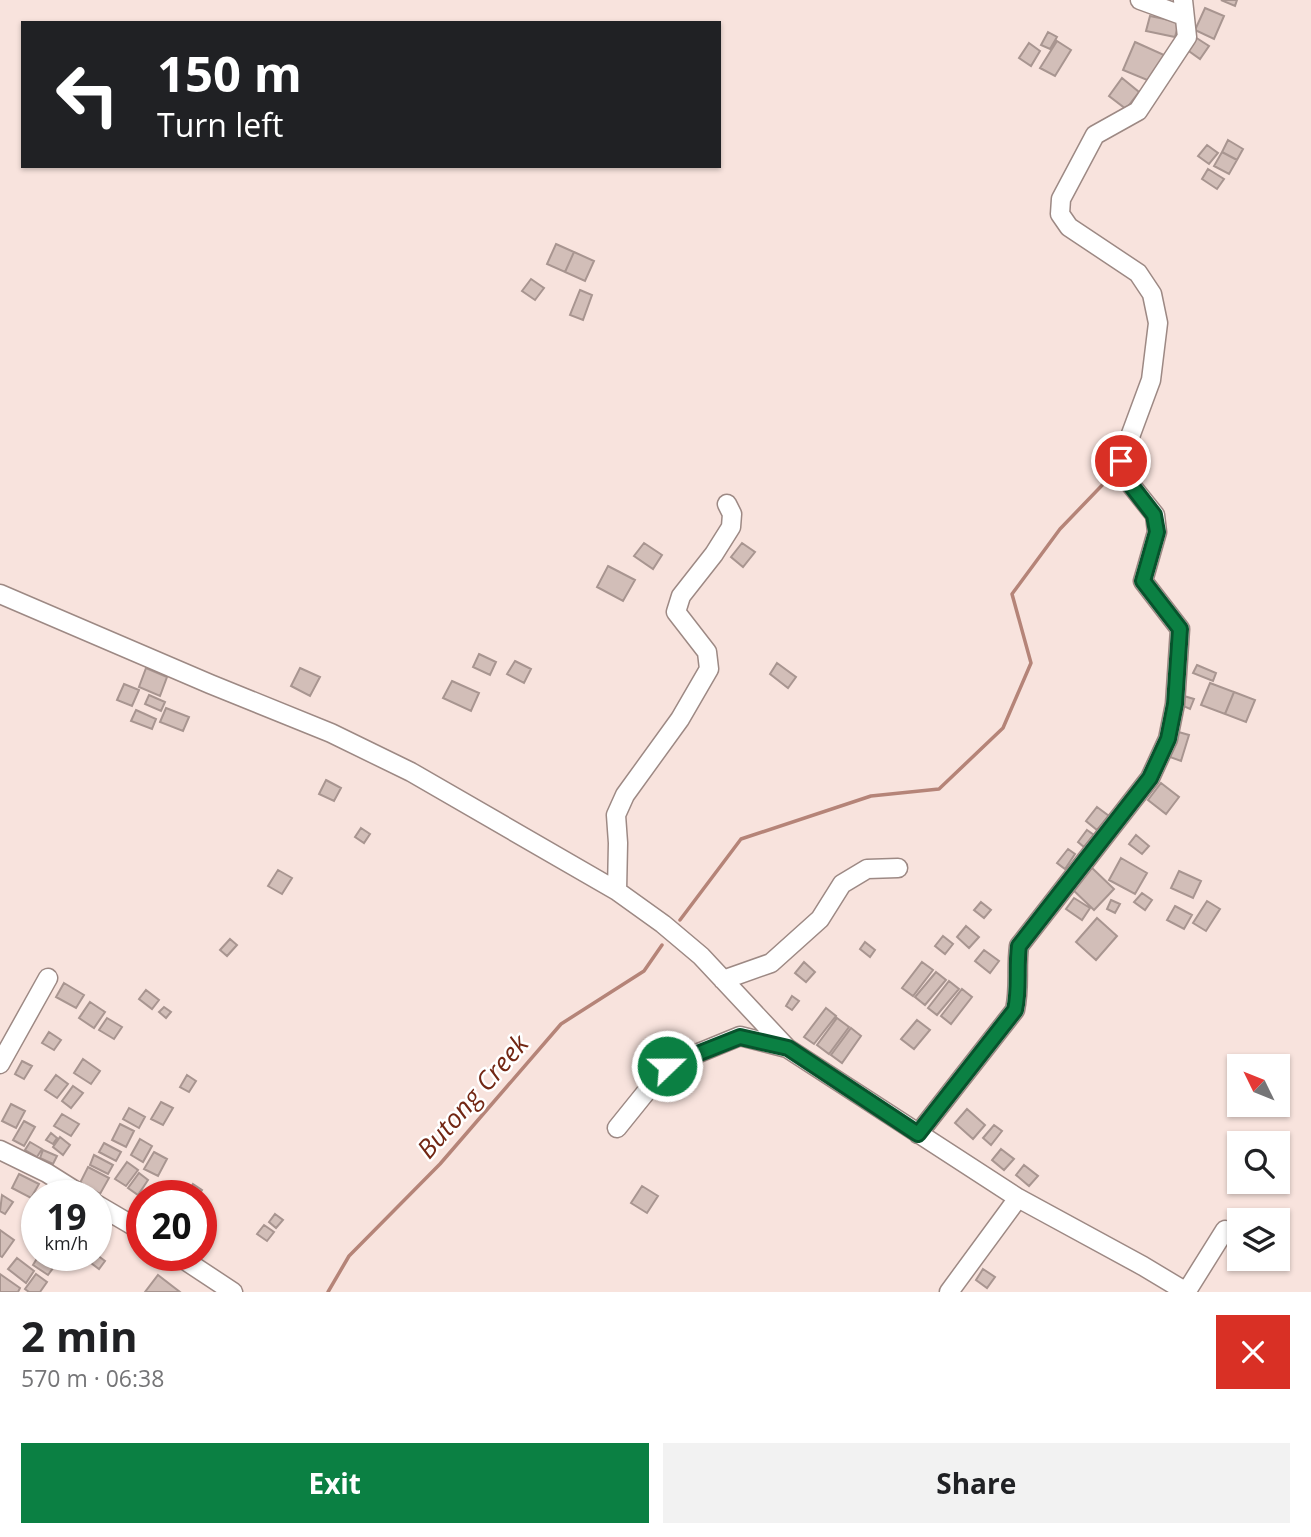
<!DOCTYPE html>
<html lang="en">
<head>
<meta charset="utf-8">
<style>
	body { margin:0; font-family:"Open Sans",sans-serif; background:#f2f2f2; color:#202124; height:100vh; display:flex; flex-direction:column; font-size:26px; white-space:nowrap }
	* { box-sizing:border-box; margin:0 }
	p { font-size:23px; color:#757577 }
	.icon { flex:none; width:38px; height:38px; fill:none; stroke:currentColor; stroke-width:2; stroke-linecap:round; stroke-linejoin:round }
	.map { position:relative; height:1292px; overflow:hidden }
	.side { display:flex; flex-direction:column; background:#fff; flex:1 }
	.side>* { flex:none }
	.hud { position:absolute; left:21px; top:21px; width:700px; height:147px; border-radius:0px; box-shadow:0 2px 5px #0004; background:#202124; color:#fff; overflow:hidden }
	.needle { width:46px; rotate:313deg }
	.tools { position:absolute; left:1227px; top:1054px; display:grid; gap:14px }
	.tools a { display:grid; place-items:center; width:63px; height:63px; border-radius:0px; background:#fff; box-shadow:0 2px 5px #0004; font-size:35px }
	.speed { position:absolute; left:21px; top:1180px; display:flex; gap:14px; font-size:35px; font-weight:700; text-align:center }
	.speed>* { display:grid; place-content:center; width:91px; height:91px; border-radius:50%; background:#fff; box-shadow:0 2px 5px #0004; line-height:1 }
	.speed small { font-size:18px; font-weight:400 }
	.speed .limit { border:10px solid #d22; background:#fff; color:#111 }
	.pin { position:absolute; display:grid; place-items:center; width:60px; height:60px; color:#fff; margin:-30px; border:4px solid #fff; border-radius:50%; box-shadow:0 2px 7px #0007 }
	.me { position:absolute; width:77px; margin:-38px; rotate:68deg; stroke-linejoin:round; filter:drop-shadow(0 0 5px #0008) }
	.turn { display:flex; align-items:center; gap:24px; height:147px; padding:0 21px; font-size:32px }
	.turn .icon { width:91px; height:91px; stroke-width:2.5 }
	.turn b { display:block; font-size:49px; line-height:60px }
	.round { display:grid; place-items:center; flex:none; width:74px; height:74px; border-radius:0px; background:#f2f2f2 }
	.summary { display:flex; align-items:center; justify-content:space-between; height:119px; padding:0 21px }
	h1 { font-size:42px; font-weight:700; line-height:52px }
	.button { display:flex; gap:14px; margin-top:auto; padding:14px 21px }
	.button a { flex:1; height:80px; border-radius:0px; background:#0b8043; color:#fff; font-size:28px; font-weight:700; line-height:80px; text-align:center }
	.button a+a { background:#f2f2f2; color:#202124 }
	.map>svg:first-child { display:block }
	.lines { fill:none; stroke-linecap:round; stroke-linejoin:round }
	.stream { stroke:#b58478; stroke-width:3.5 }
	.building { fill:#d2beb8; stroke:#a89590; stroke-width:2 }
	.minor-casing { stroke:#9d8984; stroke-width:21 }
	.minor { stroke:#fff; stroke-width:18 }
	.route-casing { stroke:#07532c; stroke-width:18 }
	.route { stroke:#0b8043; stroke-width:12 }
	.labels { text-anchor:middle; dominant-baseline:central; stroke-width:5; stroke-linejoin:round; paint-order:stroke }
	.water-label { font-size:26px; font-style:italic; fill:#722613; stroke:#fff }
</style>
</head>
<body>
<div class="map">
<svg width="1311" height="1292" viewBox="0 0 1311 1292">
	<rect width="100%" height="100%" fill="#f8e3dd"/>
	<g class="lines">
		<path class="stream" d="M680 920 741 839 871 796 939 789 1003 728 1031 663 1012 594 1060 529 1110 477
			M328 1292 349 1256 440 1164 561 1024 644 971 662 945"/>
	</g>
	<path class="building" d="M1221 0H1237L1235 6Z
		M1205 8 1224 16 1214 39 1195 30Z
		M1150 16 1179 22 1175 37 1146 31Z
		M1048 32 1057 37 1050 49 1041 45Z
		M1195 37 1209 46 1200 59 1186 49Z
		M1057 41 1071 50 1055 76 1040 68Z
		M1135 42 1164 55 1152 82 1123 70Z
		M1029 43 1040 51 1031 66 1019 58Z
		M1122 78 1139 92 1126 109 1109 96Z
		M1228 140 1243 149 1237 160 1222 152Z
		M1207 145 1218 153 1209 164 1198 156Z
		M1222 152 1237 160 1229 174 1214 166Z
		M1208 169 1224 179 1217 189 1202 179Z
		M556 244 574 252 565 272 547 264Z
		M574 252 594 261 585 281 565 272Z
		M531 279 544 288 535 300 522 291Z
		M580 290 592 295 583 320 570 315Z
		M644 543 662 555 653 569 634 556Z
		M742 543 755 552 743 567 731 557Z
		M608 566 635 580 623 601 597 587Z
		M479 654 496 662 490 675 473 667Z
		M515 661 531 669 524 683 507 674Z
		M777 663 796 677 788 688 770 674Z
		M1197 665 1216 673 1213 681 1193 673Z
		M146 668 167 677 160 696 139 687Z
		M300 668 320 677 310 696 291 686Z
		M452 681 479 693 471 711 443 698Z
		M1210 683 1234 692 1225 714 1201 705Z
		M124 684 139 690 132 706 117 700Z
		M1234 692 1255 700 1246 722 1225 714Z
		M149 695 165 702 161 711 145 704Z
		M1184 696 1194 699 1190 709 1181 705Z
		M166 708 189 717 183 731 160 722Z
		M136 710 156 719 152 729 131 721Z
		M1175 731 1189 735 1181 761 1167 756Z
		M326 780 341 788 334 801 319 794Z
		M1161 783 1179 797 1166 814 1148 800Z
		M1097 807 1109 816 1097 830 1086 821Z
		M361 828 370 834 364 843 355 837Z
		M1087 830 1094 835 1084 847 1078 842Z
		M1136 835 1149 846 1142 854 1129 844Z
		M1068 849 1075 854 1065 869 1057 863Z
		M1121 858 1147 873 1135 894 1109 880Z
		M1090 866 1114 889 1094 910 1070 887Z
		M278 870 292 878 282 894 268 886Z
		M1179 871 1201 881 1193 898 1171 888Z
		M1142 893 1152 900 1145 910 1134 902Z
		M1074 898 1090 908 1082 920 1066 909Z
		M1111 900 1120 904 1115 913 1107 909Z
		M1207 901 1220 909 1206 931 1193 923Z
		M981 902 991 910 984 918 974 910Z
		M1175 906 1192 915 1184 929 1167 920Z
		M1097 918 1117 936 1096 960 1076 942Z
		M966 926 979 937 969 948 957 937Z
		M943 936 953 944 945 954 935 946Z
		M230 939 237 945 227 956 220 950Z
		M865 942 875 950 870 957 860 949Z
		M984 950 999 961 990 973 975 961Z
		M804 962 815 972 806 982 795 973Z
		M922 962 933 970 913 996 902 988Z
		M936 972 946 980 925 1005 915 997Z
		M949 981 959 989 937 1015 928 1008Z
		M64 983 84 995 76 1008 56 997Z
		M962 989 972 997 951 1024 941 1016Z
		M146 990 159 1000 152 1009 139 999Z
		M792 996 799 1001 792 1010 786 1006Z
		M90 1002 105 1012 94 1028 79 1018Z
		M164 1007 171 1012 166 1018 159 1012Z
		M826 1008 836 1016 814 1044 804 1037Z
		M107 1018 122 1027 114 1039 99 1030Z
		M837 1018 849 1027 829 1054 817 1045Z
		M917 1020 930 1030 914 1049 901 1039Z
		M851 1028 861 1036 842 1063 831 1055Z
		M49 1032 61 1040 54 1050 42 1043Z
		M83 1059 100 1071 91 1084 74 1073Z
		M22 1061 32 1066 24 1079 15 1074Z
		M56 1075 68 1084 57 1098 45 1090Z
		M187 1075 196 1081 189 1092 180 1087Z
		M73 1086 83 1093 71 1108 62 1101Z
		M161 1102 173 1108 163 1125 151 1119Z
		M11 1104 25 1111 16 1128 2 1121Z
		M129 1108 145 1117 139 1128 123 1119Z
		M967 1109 985 1125 973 1139 955 1123Z
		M62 1114 79 1124 71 1136 54 1126Z
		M24 1121 35 1127 24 1146 13 1140Z
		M120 1124 134 1131 126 1147 112 1140Z
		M994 1125 1002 1131 991 1145 983 1138Z
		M51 1133 57 1138 53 1144 46 1140Z
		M60 1137 70 1145 63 1155 53 1147Z
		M140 1139 152 1146 143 1162 131 1155Z
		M30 1142 42 1149 37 1157 25 1150Z
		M104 1143 121 1152 116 1161 99 1152Z
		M1001 1149 1014 1159 1004 1170 992 1160Z
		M43 1150 57 1156 53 1164 40 1158Z
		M154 1152 167 1159 158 1176 144 1169Z
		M94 1155 113 1165 108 1174 90 1165Z
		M127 1162 138 1170 126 1186 115 1179Z
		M1024 1165 1038 1176 1029 1186 1016 1175Z
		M88 1167 109 1178 100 1194 80 1183Z
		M139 1173 148 1180 138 1195 128 1188Z
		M19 1174 39 1184 31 1198 12 1188Z
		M193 1184 202 1190 199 1195H186Z
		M642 1186 658 1196 647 1213 631 1203Z
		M2 1195 13 1202 5 1214 0 1211Z
		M275 1214 283 1220 276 1228 269 1222Z
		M264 1225 274 1232 267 1241 257 1234Z
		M0 1230 14 1240 2 1257 0 1256Z
		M39 1255 56 1264 48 1275 33 1265Z
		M97 1255 105 1261 99 1269 91 1263Z
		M17 1258 34 1271 26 1283 8 1269Z
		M983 1269 995 1277 987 1288 976 1280Z
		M0 1274 20 1288 18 1292H0Z
		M36 1274 47 1282 40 1292H29L25 1289Z
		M158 1275 180 1292H145Z"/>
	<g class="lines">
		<g class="minor-casing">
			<path id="minor" d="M1140 0 1184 16
				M0 594 210 684 331 733 411 772 617 891 663 924 701 956 787 1048 1018 1198 949 1292
				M617 891 618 843 616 815 625 795 680 719 709 669 707 652 676 612 681 596 714 554 731 527 732 514 727 504
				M723 980 771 963 820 919 842 884 867 869 898 868
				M0 1064 48 978
				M617 1128 667 1066 740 1036 787 1048
				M918 1134 1015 1010C1020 987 1016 969 1019 946L1150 778 1168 739 1175 704 1180 629 1143 581 1157 532 1155 515 1127 480 1121 461 1151 380 1158 323 1152 294 1138 273 1069 227 1060 214 1061 199 1095 135 1138 111 1187 37 1183 0
				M0 1150 47 1173 82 1195
				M1018 1198 1143 1266 1183 1290 1190 1286 1225 1230
				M96 1204 142 1231
				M177 1255 233 1292"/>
		</g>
		<use href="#minor" class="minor"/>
	</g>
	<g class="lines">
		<g class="route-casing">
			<path id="route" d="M667 1066 740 1037 788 1048 918 1134 1015 1010C1020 988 1016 969 1019 946L1150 778 1168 739 1175 704 1180 629 1143 581 1157 532 1154 515 1127 480 1121 461"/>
		</g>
		<use href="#route" class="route"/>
	</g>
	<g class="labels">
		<g class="water-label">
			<text transform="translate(472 1096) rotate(-49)">Butong Creek</text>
		</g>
	</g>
</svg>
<div class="tools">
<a><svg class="needle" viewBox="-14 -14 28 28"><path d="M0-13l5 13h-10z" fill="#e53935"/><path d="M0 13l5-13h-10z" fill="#757577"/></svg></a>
<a><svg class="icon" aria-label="search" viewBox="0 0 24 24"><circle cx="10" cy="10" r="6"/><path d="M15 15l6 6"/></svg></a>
<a><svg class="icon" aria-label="layers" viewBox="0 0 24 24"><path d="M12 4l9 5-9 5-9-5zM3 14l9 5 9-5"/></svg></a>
</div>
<div class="speed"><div>19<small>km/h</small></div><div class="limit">20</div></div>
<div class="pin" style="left:1121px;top:461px;background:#d93025"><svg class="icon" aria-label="arrive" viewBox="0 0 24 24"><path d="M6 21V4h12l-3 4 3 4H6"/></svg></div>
<svg class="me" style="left:667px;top:1066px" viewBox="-20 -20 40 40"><circle r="17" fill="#0b8043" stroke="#fff" stroke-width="3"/><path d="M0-11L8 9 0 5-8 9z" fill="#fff"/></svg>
<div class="hud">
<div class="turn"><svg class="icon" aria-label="left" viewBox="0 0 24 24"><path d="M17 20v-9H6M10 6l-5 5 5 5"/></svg><div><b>150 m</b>Turn left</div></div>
</div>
</div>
<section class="side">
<div class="summary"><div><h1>2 min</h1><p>570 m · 06:38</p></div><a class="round" style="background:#d93025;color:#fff"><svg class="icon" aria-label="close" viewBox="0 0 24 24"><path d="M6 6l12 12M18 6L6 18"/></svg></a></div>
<div class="button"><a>Exit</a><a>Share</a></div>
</section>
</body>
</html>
